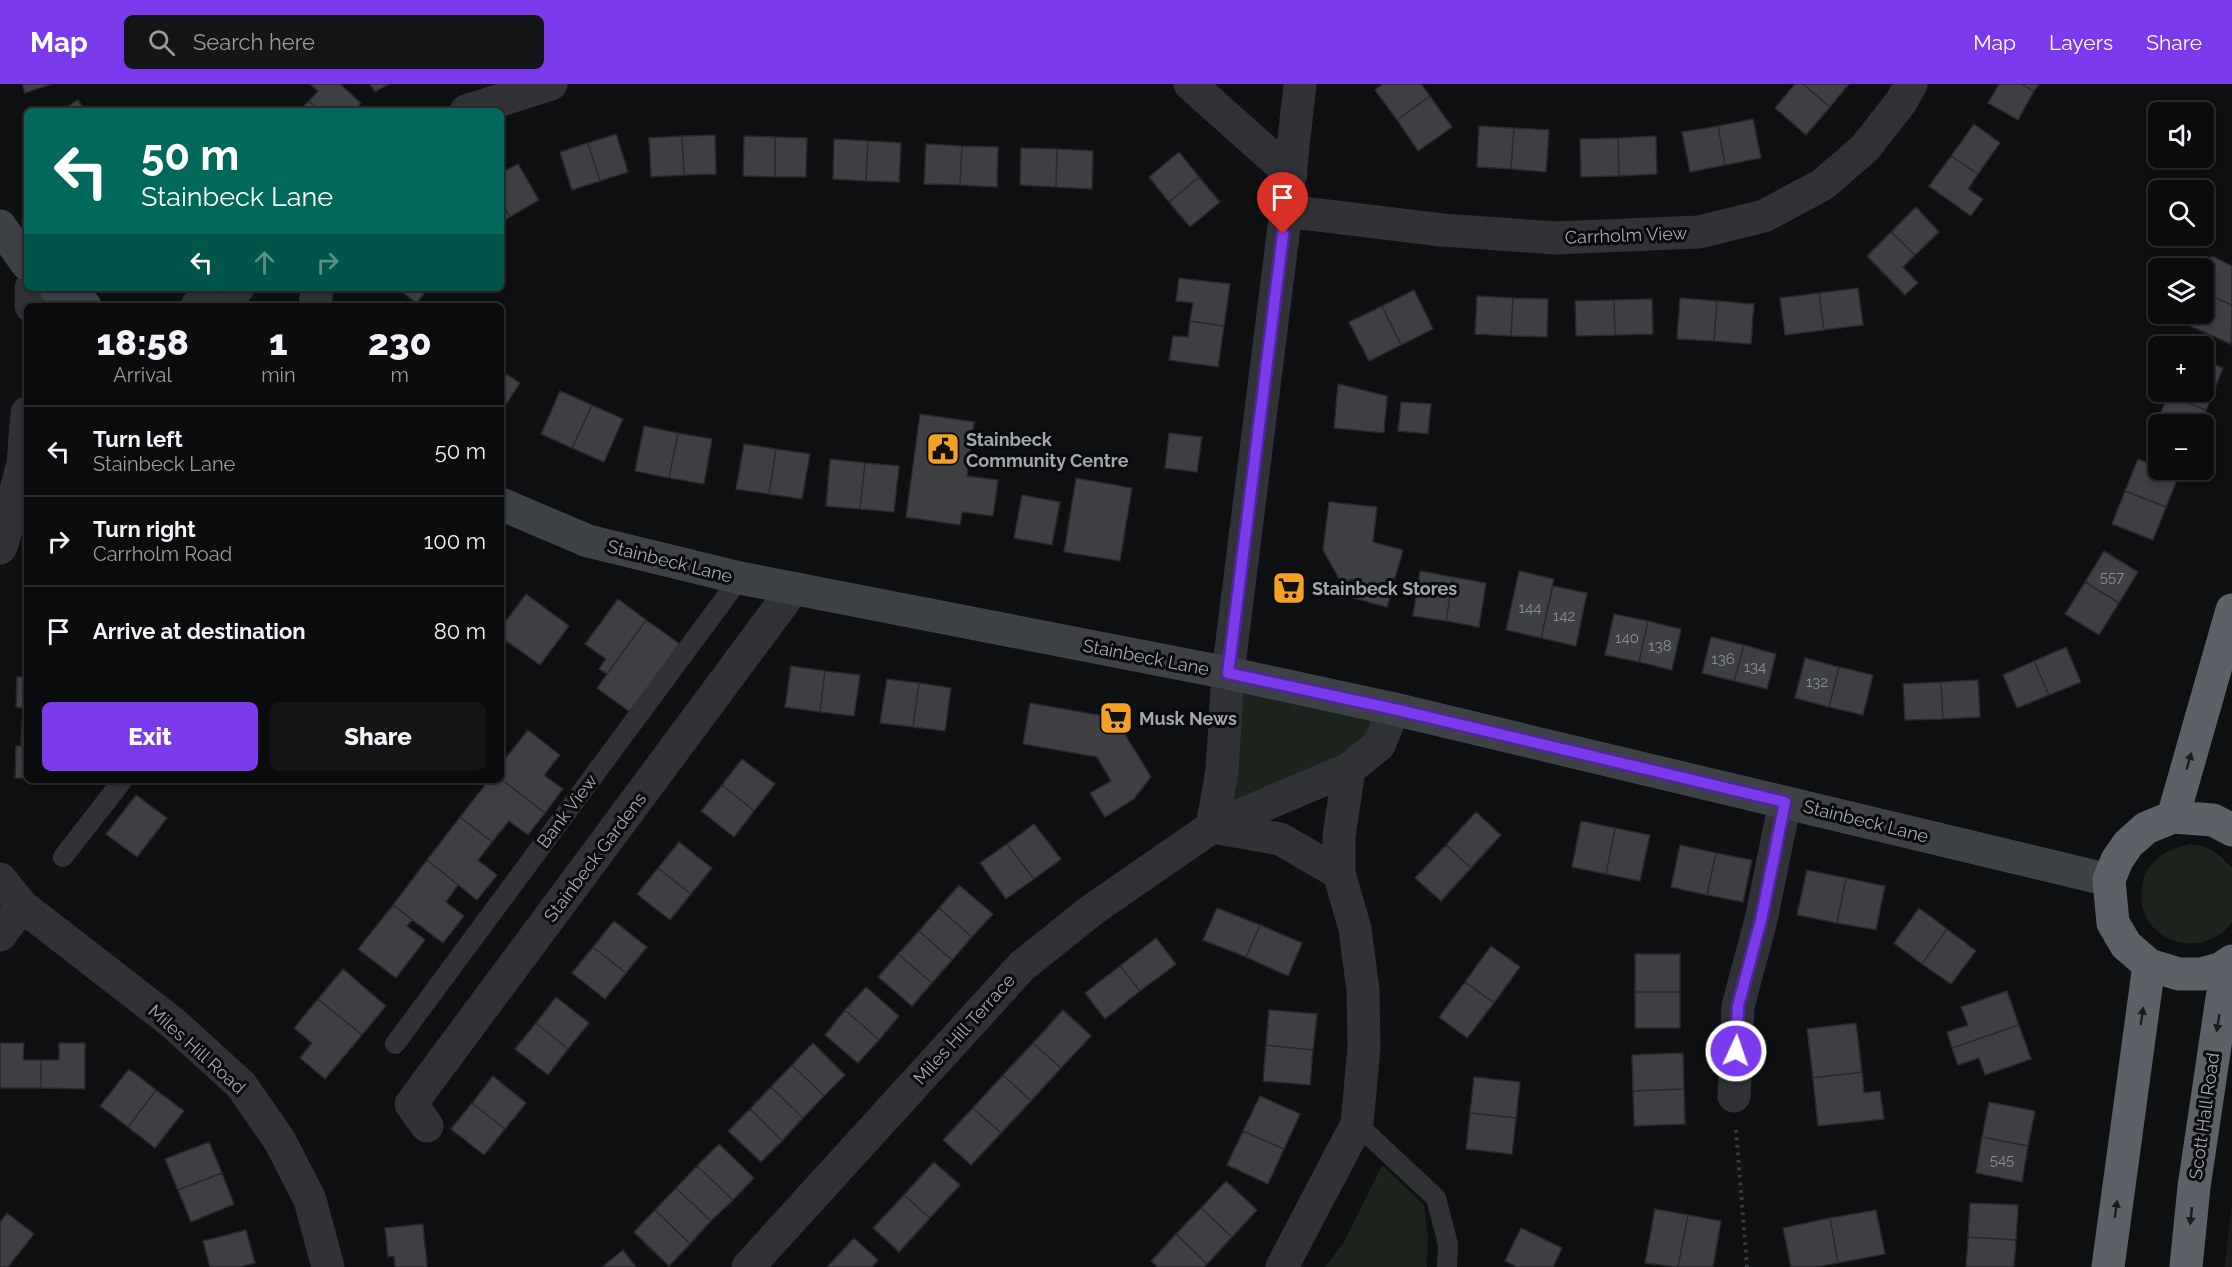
<!DOCTYPE html>
<html lang="en">
<head>
<meta charset="utf-8">
<style>
	body { margin:0; font-family:Raleway,sans-serif; background:#141516; color:#f1f3f6; height:100vh; display:flex; flex-direction:column; font-size:22px; white-space:nowrap }
	* { box-sizing:border-box; margin:0 }
	p { font-size:20px; color:#9a9b9d }
	.icon { flex:none; width:33px; height:33px; fill:none; stroke:currentColor; stroke-width:2; stroke-linecap:round; stroke-linejoin:round }
	.map { position:relative; flex:1; overflow:hidden }
	.side { position:absolute; left:24px; top:219px; width:480px; height:480px; display:flex; flex-direction:column; background:#0b0c0d; border-radius:9px; box-shadow:0 3px 9px #0003,0 0 0 2px #2b2c2e }
	.side>* { flex:none }
	.guide { position:absolute; left:24px; top:24px; width:480px; height:183px; border-radius:9px; box-shadow:0 3px 9px #0003,0 0 0 2px #2b2c2e; background:#00695c; color:#fff; overflow:hidden }
	.controls { position:absolute; left:2148px; top:18px; display:grid; gap:12px }
	.controls a { display:grid; place-items:center; width:66px; height:66px; border-radius:9px; background:#0b0c0d; box-shadow:0 3px 9px #0003,0 0 0 2px #2b2c2e; font-size:30px }
	.pin { position:absolute; display:grid; place-items:center; width:51px; height:51px; color:#fff; margin:-62px -26px; border-radius:50% 50% 50% 0; rotate:-45deg; box-shadow:0 0 6px #0007 }
	.pin .icon { rotate:45deg }
	.me { position:absolute; width:66px; margin:-33px; rotate:3deg; stroke-linejoin:round; filter:drop-shadow(0 0 4px #0008) }
	.turn { display:flex; align-items:center; gap:21px; height:126px; padding:0 18px; font-size:27px }
	.turn .icon { width:78px; height:78px; stroke-width:2.5 }
	.turn b { display:block; font-size:42px; line-height:51px }
	.lanes { display:flex; align-items:center; height:57px; padding:0 18px; background:#0003; justify-content:center; gap:30px; direction:ltr }
	.lanes .off { opacity:.35 }
	.eta { display:flex; justify-content:space-evenly; align-items:center; height:102px; text-align:center }
	.eta b { font-size:36px; font-weight:800; line-height:42px }
	.action { display:flex; gap:12px; margin-top:auto; padding:12px 18px }
	.action a { flex:1; height:69px; border-radius:9px; background:#7c3aed; color:#fff; font-size:24px; font-weight:800; line-height:69px; text-align:center }
	.action a+a { background:#141516; color:#f1f3f6 }
	ul { padding:0; list-style:none }
	li { display:flex; align-items:center; gap:18px; height:90px; padding:0 18px; border-top:2px solid #2b2c2e }
	li div { flex:1 }
	li b { display:block; font-size:22px }
	li em { font-style:normal }
	header { display:flex; align-items:center; gap:36px; box-sizing:border-box; height:84px; padding:0 30px; background:#7c3aed; color:#fff }
	header strong { font-size:28px }
	nav { display:flex; gap:33px; margin-inline-start:auto; font-size:21px }
	.search { width:420px; height:54px; background:#141516; display:flex; align-items:center; gap:15px; box-sizing:border-box; padding:0 21px; border-radius:9px; color:#9a9b9d; font-size:22px }
	.map>svg:first-child { display:block }
	.built { fill:#1b1c1e }
	.green { fill:#1c231c }
	.building { fill:#3e4044; stroke:#292a2d; stroke-width:1.5 }
	.lines { fill:none; stroke-linecap:round; stroke-linejoin:round }
	.path { stroke:#36393d; stroke-width:4; stroke-dasharray:3 4.5; stroke-linecap:butt }
	.lane { stroke:#303236; stroke-width:20 }
	.street { stroke:#303236; stroke-width:33 }
	.secondary { stroke:#3e4146; stroke-width:33 }
	.highway { stroke:#5c6067; stroke-width:33 }
	.oneway { fill:#1b1c1e }
	.route-casing { stroke:#51269a; stroke-width:15 }
	.route { stroke:#7c3aed; stroke-width:10 }
	.labels { text-anchor:middle; dominant-baseline:central; stroke-width:6; stroke-linejoin:round; paint-order:stroke }
	.number-label { font-size:15px; fill:#888d96 }
	.street-label { font-size:18px; fill:#a0a7b2; stroke:#0b0b0c }
	.poi-label { font-size:18px; font-weight:bold; fill:#a0a7b2; stroke:#0b0b0c; text-anchor:start }
</style>
</head>
<body>
<header>
<strong>Map</strong>
<div class="search"><svg class="icon" aria-label="search" viewBox="0 0 24 24"><circle cx="10" cy="10" r="6"/><path d="M15 15l6 6"/></svg>Search here</div>
<nav><a>Map</a><a>Layers</a><a>Share</a></nav>
</header>
<div class="map">
<svg width="2232" height="1183" viewBox="0 0 2232 1183">
	<rect width="100%" height="100%" fill="#0f1011"/>
	<path class="built" d="M2232 1121V1183H2225L2228 1149Z"/>
	<path class="green" d="M1228 589 1394 625 1379 661 1212 743Z
		M2190 760C2211 762 2218 769 2232 784V838C2201 880 2134 856 2142 803 2146 776 2165 766 2190 760Z
		M1382 1081 1424 1121 1428 1151 1427 1183H1325L1344 1158Z"/>
	<path class="building" d="M22 0H52L25 9Z
		M310 0H340L361 19 354 27H320L309 17 318 7Z
		M370 0H389L375 8Z
		M1383 0H1421L1430 12 1397 36 1375 6Z
		M1795 0H1803L1830 23 1806 51 1775 24Z
		M1803 0H1849L1830 23Z
		M1999 0H2021L2034 7 2018 36 1988 19Z
		M2021 0H2039L2034 7Z
		M1430 12 1452 43 1418 67 1397 36Z
		M78 16 85 27H60Z
		M309 17 320 27H299Z
		M1753 35 1761 74 1725 81 1718 42Z
		M1974 40 2000 59 1978 90 1951 72Z
		M1479 42 1514 44 1511 85 1477 83Z
		M1718 42 1725 81 1690 88 1682 48Z
		M1514 44 1549 46 1546 88 1511 85Z
		M616 50 628 88 600 97 588 59Z
		M715 51 716 90 684 91 682 52Z
		M682 52 684 91 651 93 649 54Z
		M744 52 775 53V93L743 92Z
		M1656 52 1657 90 1619 92 1618 54Z
		M775 53 807 54 806 93H775Z
		M1618 54 1619 92 1581 93 1580 55Z
		M834 55 868 57 866 97 833 95Z
		M868 57 901 59 899 98 866 97Z
		M588 59 600 97 572 106 560 68Z
		M926 60 962 62 960 101 924 100Z
		M962 62 998 63 997 103 960 101Z
		M1021 64 1057 65 1056 103 1020 101Z
		M1057 65 1093 67 1092 105 1056 103Z
		M1179 68 1199 93 1169 118 1149 93Z
		M1951 72 1978 90 1968 105 1983 115 1971 132 1929 102Z
		M518 80 539 116 510 133 501 117V89Z
		M1199 93 1220 118 1190 143 1169 118Z
		M501 117 510 133 501 138Z
		M1916 123 1939 148 1915 171 1891 148Z
		M1891 148 1915 171 1903 183 1918 199 1905 211 1867 172Z
		M2212 172 2232 182V221L2205 209 2209 200 2204 198V191Z
		M1179 194 1230 200 1224 242 1190 237 1193 219 1176 217Z
		M396 204H428L417 219Z
		M1858 204 1863 241 1824 246 1819 209Z
		M1414 206 1433 245 1401 261 1382 222Z
		M1819 209 1824 246 1785 251 1780 214Z
		M2205 209 2232 221 2231 260 2190 242 2196 230H2204Z
		M1477 212 1513 214 1511 252 1475 250Z
		M1513 214 1548 215 1547 253 1511 252Z
		M1680 214 1717 217 1714 257 1677 255Z
		M1652 215 1653 250 1615 251 1614 216Z
		M1614 216 1615 251 1576 252 1575 217Z
		M1717 217 1754 220 1751 260 1714 257Z
		M1382 222 1401 261 1369 277 1349 238Z
		M1190 237 1224 242 1218 283 1169 276 1173 252 1188 253Z
		M2204 276 2223 284 2206 326 2159 308H2204Z
		M2158 282V307L2150 304Z
		M501 287 520 299 501 328Z
		M1338 300 1387 312 1384 349 1334 344Z
		M560 307 592 321 572 364 541 350Z
		M2168 311 2206 326 2200 340H2158V357L2151 354Z
		M1401 318 1431 320 1428 350 1398 347Z
		M592 321 623 335 604 378 572 364Z
		M920 330 974 338 967 392 998 396 993 432 962 428 960 441 906 433Z
		M644 342 678 349 669 394 635 387Z
		M678 349 712 355 704 400 669 394Z
		M1169 349 1202 353 1197 388 1165 384Z
		M744 360 776 365 769 410 736 405Z
		M776 365 810 370 802 415 769 410Z
		M830 375 865 379 860 425 826 422Z
		M2138 375 2158 383V386H2165L2179 391 2166 423 2125 407Z
		M865 379 899 382 894 428 860 425Z
		M1076 394 1132 404 1120 477 1064 468Z
		M2125 407 2166 423 2153 456 2112 440Z
		M1022 411 1060 418 1052 461 1014 454Z
		M1329 418 1377 423 1373 458 1403 466 1387 523 1353 514 1357 503 1352 495 1342 500 1323 466Z
		M2104 467 2138 488 2119 519 2085 498Z
		M1420 487 1453 493 1446 537 1413 532Z
		M1519 487 1554 495 1541 554 1506 546Z
		M1453 493 1486 499 1479 543 1446 537Z
		M2085 498 2119 519 2099 551 2065 530Z
		M1553 502 1587 509 1576 562 1541 554Z
		M526 510 569 542 540 581 501 553V544Z
		M618 515 646 536 607 590 599 585 606 575 585 560Z
		M1614 530 1648 537 1639 578 1605 571Z
		M646 536 680 560 630 628 597 604Z
		M1648 537 1681 545 1672 586 1639 578Z
		M1711 553 1744 561 1734 597 1702 589Z
		M1744 561 1776 570 1767 605 1734 597Z
		M2066 563 2081 598 2049 611 2034 577Z
		M1805 574 1839 583 1829 623 1795 614Z
		M2034 577 2049 611 2017 624 2003 591Z
		M791 582 825 587 820 628 785 623Z
		M1839 583 1873 591 1863 631 1829 623Z
		M825 587 860 591 854 632 820 628Z
		M17 593H27V643H22L23 624 16 623Z
		M887 595 919 599 913 643 880 639Z
		M1978 596 1980 633 1943 635 1941 598Z
		M1941 598 1943 635 1905 636 1903 600Z
		M919 599 951 604 945 647 913 643Z
		M1030 619 1115 634 1151 693 1134 715 1105 733 1090 709 1111 697 1097 673 1023 660Z
		M22 643H27V694H15L16 662H21Z
		M528 646 560 671 544 691 563 705 545 729 501 695V680Z
		M742 675 775 700 754 727 722 701Z
		M501 695 545 729 528 751 509 737 492 758 460 733 489 696Z
		M722 701 754 727 734 753 701 727Z
		M136 711 167 734 137 773 106 750Z
		M1476 728 1501 751 1471 784 1446 761Z
		M460 733 492 758 478 776 497 791 477 816 427 776Z
		M1581 737 1615 744 1606 790 1572 783Z
		M1034 740 1061 775 1034 795 1007 760Z
		M1615 744 1650 751 1640 797 1606 790Z
		M679 758 712 784 691 810 658 784Z
		M1007 760 1034 795 1006 815 980 779Z
		M1446 761 1471 784 1441 817 1415 794Z
		M1680 761 1716 769 1707 811 1671 803Z
		M1716 769 1752 776 1743 818 1707 811Z
		M427 776 458 801 446 818 464 832 443 859 393 821Z
		M658 784 691 810 670 836 637 810Z
		M1807 786 1846 794 1837 839 1797 831Z
		M1846 794 1885 802 1876 846 1837 839Z
		M959 801 993 830 972 853 939 824Z
		M393 821 412 836 407 842 425 856 396 894 358 865Z
		M939 824 972 853 952 876 919 847Z
		M1217 824 1260 841 1246 873 1203 856Z
		M1919 824 1947 845 1922 880 1894 859Z
		M614 837 647 863 626 889 593 863Z
		M1260 841 1302 859 1288 892 1246 873Z
		M1947 845 1976 867 1951 900 1922 880Z
		M919 847 952 876 932 899 898 870Z
		M1156 854 1176 880 1140 907 1120 882Z
		M1491 862 1520 883 1494 919 1465 898Z
		M593 863 626 889 605 915 572 889Z
		M898 870 932 899 912 922 878 893Z
		M1635 870H1680V908H1635Z
		M1120 882 1140 907 1105 935 1085 909Z
		M343 885 386 922 362 951 318 915Z
		M1465 898 1494 919 1467 954 1439 933Z
		M866 903 899 932 879 956 845 926Z
		M2007 907 2019 941 1952 964 1947 948 1968 941 1961 923Z
		M1635 908H1680V944H1635Z
		M556 913 589 939 568 965 536 939Z
		M318 915 362 951 325 995 300 974 312 959 294 944Z
		M845 926 879 956 858 979 825 951Z
		M1063 926 1091 952 1061 984 1033 959Z
		M1269 926 1317 930 1313 966 1266 961Z
		M536 939 568 965 548 991 515 965Z
		M1856 939 1862 988 1813 994 1807 945Z
		M2019 941 2031 975 1985 991 1979 974 1958 981 1952 964Z
		M0 959H24L23 976H41V1004H0Z
		M59 959H85V1005L41 1004V976H59Z
		M813 959 845 991 824 1012 792 981Z
		M1033 959 1061 984 1031 1017 1003 991Z
		M1266 961 1313 966 1310 1001 1263 997Z
		M1683 969 1684 1005 1633 1007 1632 971Z
		M792 981 824 1012 803 1034 771 1003Z
		M129 985 156 1006 128 1043 100 1022Z
		M1862 988 1864 1009 1880 1007 1884 1035 1818 1042 1813 994Z
		M1003 991 1031 1017 1001 1049 973 1024Z
		M493 992 526 1019 505 1045 472 1019Z
		M1474 993 1520 998 1516 1034 1470 1029Z
		M771 1003 803 1034 782 1057 750 1025Z
		M1684 1005 1685 1040 1634 1042 1633 1007Z
		M156 1006 184 1027 155 1064 128 1043Z
		M1260 1012 1300 1030 1284 1065 1243 1047Z
		M1989 1018 2035 1027 2028 1062 1982 1053Z
		M472 1019 505 1045 484 1071 451 1045Z
		M973 1024 1001 1049 971 1081 943 1056Z
		M750 1025 782 1057 761 1078 728 1047Z
		M1470 1029 1516 1034 1512 1070 1466 1065Z
		M1243 1047 1284 1065 1268 1100 1227 1081Z
		M1982 1053 2028 1062 2022 1098 1976 1089Z
		M209 1058 222 1089 178 1106 165 1075Z
		M719 1060 754 1094 733 1116 697 1082Z
		M934 1078 960 1101 930 1134 904 1111Z
		M697 1082 733 1116 711 1137 676 1104Z
		M222 1089 234 1120 191 1138 178 1106Z
		M1226 1097 1257 1126 1232 1153 1201 1124Z
		M676 1104 711 1137 690 1160 655 1126Z
		M904 1111 930 1134 899 1168 873 1144Z
		M1970 1119 2018 1121 2016 1156 1968 1153Z
		M1201 1124 1232 1153 1207 1180 1176 1150Z
		M1655 1125 1688 1131 1678 1183 1645 1179Z
		M655 1126 690 1160 669 1182 634 1148Z
		M1876 1126 1885 1170 1838 1179 1830 1134Z
		M7 1129 34 1150 8 1183H0V1138Z
		M1688 1131 1721 1137 1713 1183H1678Z
		M1830 1134 1838 1179 1816 1183H1791L1783 1144Z
		M423 1140 427 1183H395L394 1172 388 1173 385 1144Z
		M1521 1144 1562 1164 1553 1183H1517L1505 1177Z
		M246 1146 255 1179 239 1183H210L203 1157Z
		M1176 1150 1207 1180 1204 1183H1158L1151 1177Z
		M1968 1153 2016 1156 2014 1183H1966Z
		M854 1154 878 1176 872 1183H827Z
		M623 1166 636 1183H602Z"/>
	<g class="lines">
		<path class="path" d="M1736 1046 1747 1183"/>
		<path class="lane" d="M63 773 123 696
			M395 960 740 494
			M1357 1040 1436 1114 1448 1160 1447 1183"/>
		<path class="street" d="M1190 0 1291 90
			M466 27 551 0
			M1286 127 1442 146 1556 154 1699 148 1764 132 1822 101 1865 64 1901 18 1911 0
			M31 204V222
			M197 222 238 204
			M315 222 317 204
			M0 464 3 457 23 379 27 329
			M1212 743 1349 685 1379 661 1394 625
			M1212 743 1280 755 1339 789
			M0 795 22 822 173 939 241 1001 280 1057 310 1116 328 1183
			M0 851 22 822
			M1734 1012 1738 922 1761 836 1785 718
			M427 1042 411 1020 794 504
			M748 1183 1022 882 1092 826 1212 743 1222 687 1228 589 1286 127 1300 0
			M1282 1183 1357 1040 1364 963 1363 906 1355 845 1339 789V752L1349 685"/>
		<path class="secondary" d="M0 142 27 180
			M56 204 85 222
			M501 420 588 457 740 494 1228 589 1394 625 2109 796"/>
		<path class="highway" d="M2173 733 2232 526
			M2232 746 2213 736 2173 733 2146 744 2128 760 2117 776 2109 796 2113 839 2126 861 2149 881 2179 890H2201L2220 885 2232 877
			M2108 1183 2149 881
			M2186 1183 2194 1103 2227 881"/>
	</g>
	<defs><path id="oneway-solid" d="M-6-.8H1V-3.2L6.5 0L1 3.2V.8H-6Z" transform="scale(1.5)"/></defs>
	<g class="oneway">
		<use href="#oneway-solid" transform="translate(2189 677) rotate(-74)"/>
		<use href="#oneway-solid" transform="translate(2142 932) rotate(-82)"/>
		<use href="#oneway-solid" transform="translate(2218 939) rotate(99)"/>
		<use href="#oneway-solid" transform="translate(2116 1125) rotate(-82)"/>
		<use href="#oneway-solid" transform="translate(2191 1132) rotate(96)"/>
	</g>
	<g class="lines">
		<g class="route-casing">
			<path id="route" d="M1283 150 1228 589 1394 625 1785 718 1761 836 1738 922 1736 967"/>
		</g>
		<use href="#route" class="route"/>
	</g>
	<defs>
		<g id="civic-square" transform="scale(1.725)"><rect x="-9" y="-9" width="18" height="18" rx="4" fill="#f4a024" stroke="#0b0b0c"/><path d="M-.6-6.5H3V-4.5H.6V-3L4-1V1h2V6H-6V1h2V-1L-.6-3ZM-1.2 2.5V6h2.4V2.5Z" fill="#111"/></g>
		<g id="supermarket-square" transform="scale(1.725)"><rect x="-9" y="-9" width="18" height="18" rx="4" fill="#f4a024" stroke="#0b0b0c"/><path d="M-6-5.5h2.5l.6 2H6L4.5 2H-2.5L-4.4-4H-6ZM-1.5 3.2a1.3 1.3 0 1 0 .1 0ZM3 3.2a1.3 1.3 0 1 0 .1 0Z" fill="#111"/></g>
	</defs>
	<g fill-rule="evenodd">
		<use href="#civic-square" x="943" y="365"/>
		<use href="#supermarket-square" x="1289" y="504"/>
		<use href="#supermarket-square" x="1116" y="634"/>
	</g>
	<g class="labels">
		<g class="number-label">
			<text x="2112" y="493">557</text>
			<text x="1530" y="524">144</text>
			<text x="1564" y="532">142</text>
			<text x="1627" y="554">140</text>
			<text x="1660" y="562">138</text>
			<text x="1723" y="575">136</text>
			<text x="1755" y="583">134</text>
			<text x="1817" y="598">132</text>
			<text x="2002" y="1076">545</text>
		</g>
		<g class="street-label">
			<text transform="translate(1626 151) rotate(-2)">Carrholm View</text>
			<text transform="translate(670 477) rotate(14)">Stainbeck Lane</text>
			<text transform="translate(1146 573) rotate(11)">Stainbeck Lane</text>
			<text transform="translate(567 727) rotate(-53)">Bank View</text>
			<text transform="translate(1866 737) rotate(14)">Stainbeck Lane</text>
			<text transform="translate(595 773) rotate(-53)">Stainbeck Gardens</text>
			<text transform="translate(964 945) rotate(-48)">Miles Hill Terrace</text>
			<text transform="translate(197 965) rotate(42)">Miles Hill Road</text>
			<text transform="translate(2204 1032) rotate(-82)">Scott Hall Road</text>
		</g>
		<g class="poi-label">
			<text x="966" y="355">Stainbeck<tspan x="966" dy="21">Community Centre</tspan></text>
			<text x="1312" y="504">Stainbeck Stores</text>
			<text x="1139" y="634">Musk News</text>
		</g>
	</g>
</svg>
<div class="controls">
<a><svg class="icon" aria-label="sound" viewBox="0 0 24 24"><path d="M4 9h4l5-4v14l-5-4H4zM17 9q2 3 0 6"/></svg></a>
<a><svg class="icon" aria-label="search" viewBox="0 0 24 24"><circle cx="10" cy="10" r="6"/><path d="M15 15l6 6"/></svg></a>
<a><svg class="icon" aria-label="layers" viewBox="0 0 24 24"><path d="M12 4l9 5-9 5-9-5zM3 14l9 5 9-5"/></svg></a>
<a>+</a>
<a>−</a>
</div>
<div class="pin" style="left:1283px;top:150px;background:#d93025"><svg class="icon" aria-label="arrive" viewBox="0 0 24 24"><path d="M6 21V4h12l-3 4 3 4H6"/></svg></div>
<svg class="me" style="left:1736px;top:967px" viewBox="-20 -20 40 40"><circle r="17" fill="#7c3aed" stroke="#fff" stroke-width="3"/><path d="M0-11L8 9 0 5-8 9z" fill="#fff"/></svg>
<div class="guide">
<div class="turn"><svg class="icon" aria-label="left" viewBox="0 0 24 24"><path d="M17 20v-9H6M10 6l-5 5 5 5"/></svg><div><b>50 m</b>Stainbeck Lane</div></div>
<div class="lanes"><svg class="icon" aria-label="left" viewBox="0 0 24 24"><path d="M17 20v-9H6M10 6l-5 5 5 5"/></svg><svg class="icon off" aria-label="ahead" viewBox="0 0 24 24"><path d="M12 20V5M6 11l6-6 6 6"/></svg><svg class="icon off" aria-label="right" viewBox="0 0 24 24"><path d="M7 20v-9h11M14 6l5 5-5 5"/></svg></div>
</div>
<section class="side">
<div class="eta">
<div><b>18:58</b><p>Arrival</p></div>
<div><b>1</b><p>min</p></div>
<div><b>230</b><p>m</p></div>
</div>
<ul>
<li><svg class="icon" aria-label="left" viewBox="0 0 24 24"><path d="M17 20v-9H6M10 6l-5 5 5 5"/></svg><div><b>Turn left</b><p>Stainbeck Lane</p></div><em>50 m</em></li>
<li><svg class="icon" aria-label="right" viewBox="0 0 24 24"><path d="M7 20v-9h11M14 6l5 5-5 5"/></svg><div><b>Turn right</b><p>Carrholm Road</p></div><em>100 m</em></li>
<li><svg class="icon" aria-label="arrive" viewBox="0 0 24 24"><path d="M6 21V4h12l-3 4 3 4H6"/></svg><div><b>Arrive at destination</b></div><em>80 m</em></li>
</ul>
<div class="action"><a>Exit</a><a>Share</a></div>
</section>
</div>
</body>
</html>
